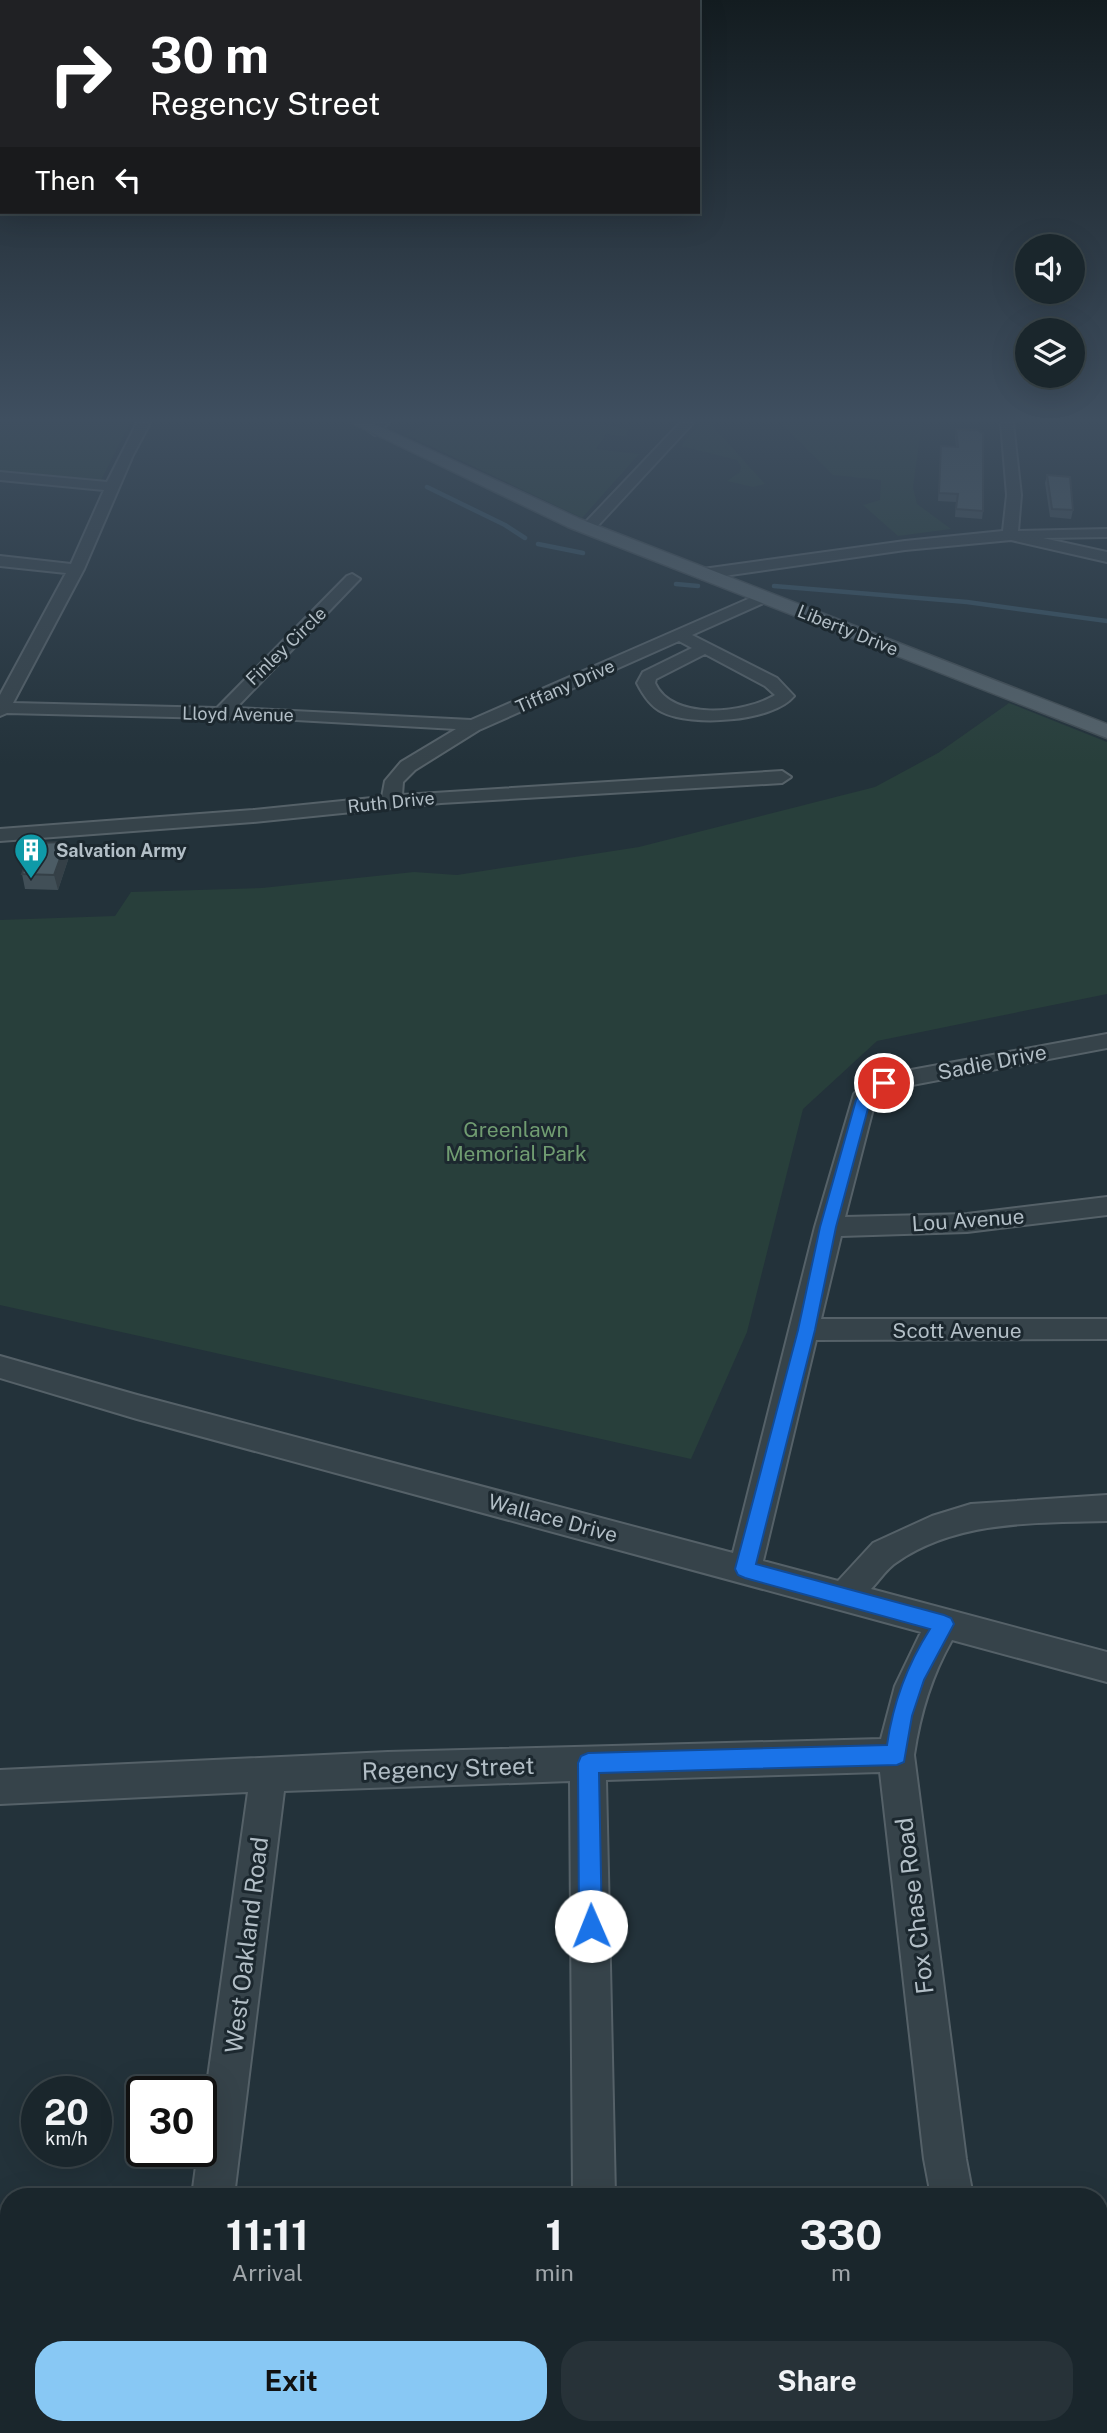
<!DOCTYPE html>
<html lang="en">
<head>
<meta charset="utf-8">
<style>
	body { margin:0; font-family:"Public Sans",sans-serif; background:#273238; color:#f1f3f6; height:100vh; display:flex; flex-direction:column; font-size:26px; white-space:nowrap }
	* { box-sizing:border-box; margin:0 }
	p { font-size:23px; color:#9fa5a9 }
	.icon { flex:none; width:38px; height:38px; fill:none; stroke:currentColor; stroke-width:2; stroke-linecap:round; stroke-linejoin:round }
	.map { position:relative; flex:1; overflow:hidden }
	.panel { position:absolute; left:0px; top:2188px; width:1108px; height:247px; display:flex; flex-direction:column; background:#1a262c; border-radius:28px 28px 0 0; box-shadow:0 7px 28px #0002,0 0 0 2px #384348 }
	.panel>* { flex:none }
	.banner { position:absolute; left:0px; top:0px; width:700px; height:214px; box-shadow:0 7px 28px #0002,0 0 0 2px #384348; background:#202124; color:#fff; overflow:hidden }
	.controls { position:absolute; left:1015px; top:234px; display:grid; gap:14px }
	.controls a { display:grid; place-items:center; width:70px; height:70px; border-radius:50%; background:#1a262c; box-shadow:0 7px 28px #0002,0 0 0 2px #384348; font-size:35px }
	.speed { position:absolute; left:21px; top:2076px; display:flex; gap:14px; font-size:35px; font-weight:700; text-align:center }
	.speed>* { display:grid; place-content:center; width:91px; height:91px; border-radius:50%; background:#1a262c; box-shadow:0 7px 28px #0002,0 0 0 2px #384348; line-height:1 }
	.speed small { font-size:18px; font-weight:400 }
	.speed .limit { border:4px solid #111; border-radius:10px; background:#fff; color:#111 }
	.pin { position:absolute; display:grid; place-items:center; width:60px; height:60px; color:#fff; margin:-30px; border:4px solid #fff; border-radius:50%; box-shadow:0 2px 7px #0007 }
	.me { position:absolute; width:77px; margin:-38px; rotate:359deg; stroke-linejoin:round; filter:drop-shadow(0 0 5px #0008) }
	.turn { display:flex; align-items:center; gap:24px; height:147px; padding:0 35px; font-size:32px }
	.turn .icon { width:91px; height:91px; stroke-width:2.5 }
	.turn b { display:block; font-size:49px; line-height:60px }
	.then { display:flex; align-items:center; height:66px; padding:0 35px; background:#0003; gap:14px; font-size:26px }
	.eta { display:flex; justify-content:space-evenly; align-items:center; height:119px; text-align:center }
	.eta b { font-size:42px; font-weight:700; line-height:49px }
	.cta { display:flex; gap:14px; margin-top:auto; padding:14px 35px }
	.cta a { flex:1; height:80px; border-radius:28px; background:#88c8f4; color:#111; font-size:28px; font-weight:700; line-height:80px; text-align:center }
	.cta a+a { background:#273238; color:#f1f3f6 }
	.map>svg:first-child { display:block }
	.green { fill:#283f3b }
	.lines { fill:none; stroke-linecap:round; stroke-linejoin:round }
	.stream { stroke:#375160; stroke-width:4.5 }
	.minor-casing { stroke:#556168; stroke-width:4 }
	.major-casing { stroke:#434f56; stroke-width:3 }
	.minor { fill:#36434a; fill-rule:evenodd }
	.major { fill:#54626a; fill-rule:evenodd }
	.wall { fill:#414f57 }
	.shaded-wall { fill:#354047 }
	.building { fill:#4c5c65; stroke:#354047; stroke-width:2 }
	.route { fill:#1a73e8; stroke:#114b97; stroke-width:2 }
	.labels { text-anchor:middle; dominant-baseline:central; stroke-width:6; stroke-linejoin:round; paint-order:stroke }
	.far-street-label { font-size:18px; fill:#b2bec6; stroke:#1c282f }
	.far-poi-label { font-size:18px; font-weight:bold; fill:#b2bec6; stroke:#1c282f; text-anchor:start }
	.street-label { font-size:21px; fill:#b2bec6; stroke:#1c282f }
	.park-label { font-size:21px; fill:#709c71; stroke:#1c282f }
	.near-street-label { font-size:24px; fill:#b2bec6; stroke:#1c282f }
</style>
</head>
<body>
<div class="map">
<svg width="1107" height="2433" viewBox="0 0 1107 2433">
	<rect width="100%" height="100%" fill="#23323a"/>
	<path class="green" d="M0 423H130L101 480 0 470Z
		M429 423H598L627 430V437L606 434 596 449 639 454 582 518 405 434Z
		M700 423H710L765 484 753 487 727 481 740 472 741 466 737 460 681 446Z
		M781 423H922L913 487 917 504 951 529 898 536 863 505 880 500 881 480 833 475Z
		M1009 703 1107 742V994L877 1041 803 1109 747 1332 691 1459 0 1305V920L115 916 131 892 262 888 414 872 457 875 639 847 875 787 938 753Z"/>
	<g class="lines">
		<path class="stream" d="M427 487 505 525 525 538
			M538 544 583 553
			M676 584 698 586
			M774 586 967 602 1107 621"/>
		<g class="minor-casing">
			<path id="minor" d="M137 423H150L133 455 84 569 13 703 217 708 347 576 352 574 360 579 357 582 236 708 471 720 764 592 772 597 770 600 692 635 777 678 794 696C773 722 691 727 662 712 650 706 643 695 637 683L643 672 692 648 679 641 479 730 415 770 403 782 402 795 782 771 791 777 782 783 441 803 253 822 0 841V829L253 810 382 797 385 781 401 762 456 729 296 720 7 713 0 716V695L66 573 0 566V556L71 564 104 490 0 480V472L107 482ZM705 654 765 686 775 695C744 714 672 721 655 683L656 679Z
				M375 423H389L375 435 369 431Z
				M680 423H693L593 531H583L581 528 583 525Z
				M1001 423H1013L1021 495 1018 531 1107 529V537L1043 538 1107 552V562L1011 540 905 550 703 579 695 574 703 569 905 541 1003 531 1007 495Z
				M1107 1034V1048L891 1089 875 1101 845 1217 967 1214 1107 1197V1215L967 1232 841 1236 821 1319H1107V1339L816 1340 763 1561 838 1581 873 1543 932 1516 971 1504 1107 1495V1521C1036 1523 958 1520 897 1562 887 1568 879 1581 871 1589L1107 1652V1682L952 1640C931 1677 920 1714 914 1755L966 2159 973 2196H931L924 2159 880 1772 606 1780 615 2196H573L570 1781 284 1791 234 2196H192L198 2151H201V2127L248 1792 0 1804V1770L388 1752 881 1739 895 1686 921 1632 137 1419 0 1378V1356L137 1395 733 1553 815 1227 854 1094 862 1085 884 1075Z
				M160 2426H206L205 2433H159Z
				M571 2426H617V2433H571Z
				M968 2426H1014L1015 2433H969Z"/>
		</g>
		<g class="major-casing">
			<path id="major" d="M352 423H372L580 519 1107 724V738L568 527Z"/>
		</g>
		<use href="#minor" class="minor"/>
		<use href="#major" class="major"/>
	</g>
	<path class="wall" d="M956 429 983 511 982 519 955 517 956 502 938 501 941 446 956 447 955 437Z
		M1047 475 1073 510 1071 519 1050 517 1045 483Z
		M66 842 69 857 58 890 25 889 22 874Z"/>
	<path class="shaded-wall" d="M66 842 69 857 58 890 54 875Z"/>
	<path class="building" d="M956 429 977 430 983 433V511L956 509 958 494 939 493 941 446 958 447Z
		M1047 475 1070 477 1073 510 1052 509Z
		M66 842 54 875 22 874 33 843Z"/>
	<linearGradient id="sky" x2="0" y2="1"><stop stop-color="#131c20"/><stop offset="0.55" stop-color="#3f4f60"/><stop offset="1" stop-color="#3f4f60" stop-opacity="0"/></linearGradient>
	<rect width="1107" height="764" fill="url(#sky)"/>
	<path class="route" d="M884 1078 891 1083 870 1101 836 1227 815 1330 756 1564 944 1615 951 1618 954 1624 924 1680 912 1716 904 1762 897 1765 599 1773 602 1926 599 1934 591 1937 582 1934 579 1926 578 1763 581 1756 588 1753 887 1745C893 1703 907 1665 930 1629L745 1578 738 1575 735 1569 798 1330 820 1227 856 1100 866 1087Z"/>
	<defs>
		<g id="building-pin" transform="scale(1.75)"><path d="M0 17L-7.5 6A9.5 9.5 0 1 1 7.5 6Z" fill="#0f9aa8" stroke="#1c282f"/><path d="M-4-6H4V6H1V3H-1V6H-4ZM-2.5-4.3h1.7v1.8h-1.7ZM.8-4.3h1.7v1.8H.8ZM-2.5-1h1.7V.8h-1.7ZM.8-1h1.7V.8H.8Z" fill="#fff"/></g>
	</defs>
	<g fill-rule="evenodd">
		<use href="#building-pin" x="31" y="850"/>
	</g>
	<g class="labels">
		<g class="far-street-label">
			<text transform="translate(848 630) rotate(22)">Liberty Drive</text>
			<text transform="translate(286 646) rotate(-44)">Finley Circle</text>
			<text transform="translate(565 686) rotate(-24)">Tiffany Drive</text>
			<text transform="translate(238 714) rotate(1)">Lloyd Avenue</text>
			<text transform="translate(391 802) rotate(-6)">Ruth Drive</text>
		</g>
		<g class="far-poi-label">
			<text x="56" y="850">Salvation Army</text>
		</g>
		<g class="street-label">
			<text transform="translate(992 1062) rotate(-11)">Sadie Drive</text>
			<text transform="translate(968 1220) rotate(-4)">Lou Avenue</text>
			<text x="957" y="1330">Scott Avenue</text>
			<text transform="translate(553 1518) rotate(15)">Wallace Drive</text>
		</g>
		<g class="park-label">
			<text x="516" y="1129">Greenlawn<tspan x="516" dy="24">Memorial Park</tspan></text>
		</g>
		<g class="near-street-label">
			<text transform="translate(448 1768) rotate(-2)">Regency Street</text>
			<text transform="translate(914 1906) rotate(-97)">Fox Chase Road</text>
			<text transform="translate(246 1945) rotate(-83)">West Oakland Road</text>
		</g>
	</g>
</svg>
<div class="controls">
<a><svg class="icon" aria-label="sound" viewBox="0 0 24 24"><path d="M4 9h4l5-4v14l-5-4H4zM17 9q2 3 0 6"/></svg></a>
<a><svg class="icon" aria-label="layers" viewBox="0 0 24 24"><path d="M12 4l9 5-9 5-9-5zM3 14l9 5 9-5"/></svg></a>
</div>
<div class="speed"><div>20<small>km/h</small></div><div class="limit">30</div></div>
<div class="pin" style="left:884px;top:1083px;background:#d93025"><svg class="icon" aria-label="arrive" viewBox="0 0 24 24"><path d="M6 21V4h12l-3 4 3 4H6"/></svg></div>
<svg class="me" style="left:591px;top:1926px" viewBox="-20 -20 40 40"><circle r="19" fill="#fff"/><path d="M0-13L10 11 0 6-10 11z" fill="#1a73e8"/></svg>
<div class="banner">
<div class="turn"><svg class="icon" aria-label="right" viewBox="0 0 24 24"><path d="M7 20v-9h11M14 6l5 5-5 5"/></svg><div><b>30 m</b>Regency Street</div></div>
<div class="then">Then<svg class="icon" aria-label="left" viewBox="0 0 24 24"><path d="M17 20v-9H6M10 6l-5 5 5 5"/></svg></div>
</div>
<section class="panel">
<div class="eta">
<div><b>11:11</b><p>Arrival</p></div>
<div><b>1</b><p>min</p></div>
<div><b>330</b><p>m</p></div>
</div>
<div class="cta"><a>Exit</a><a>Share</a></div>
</section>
</div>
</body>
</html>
